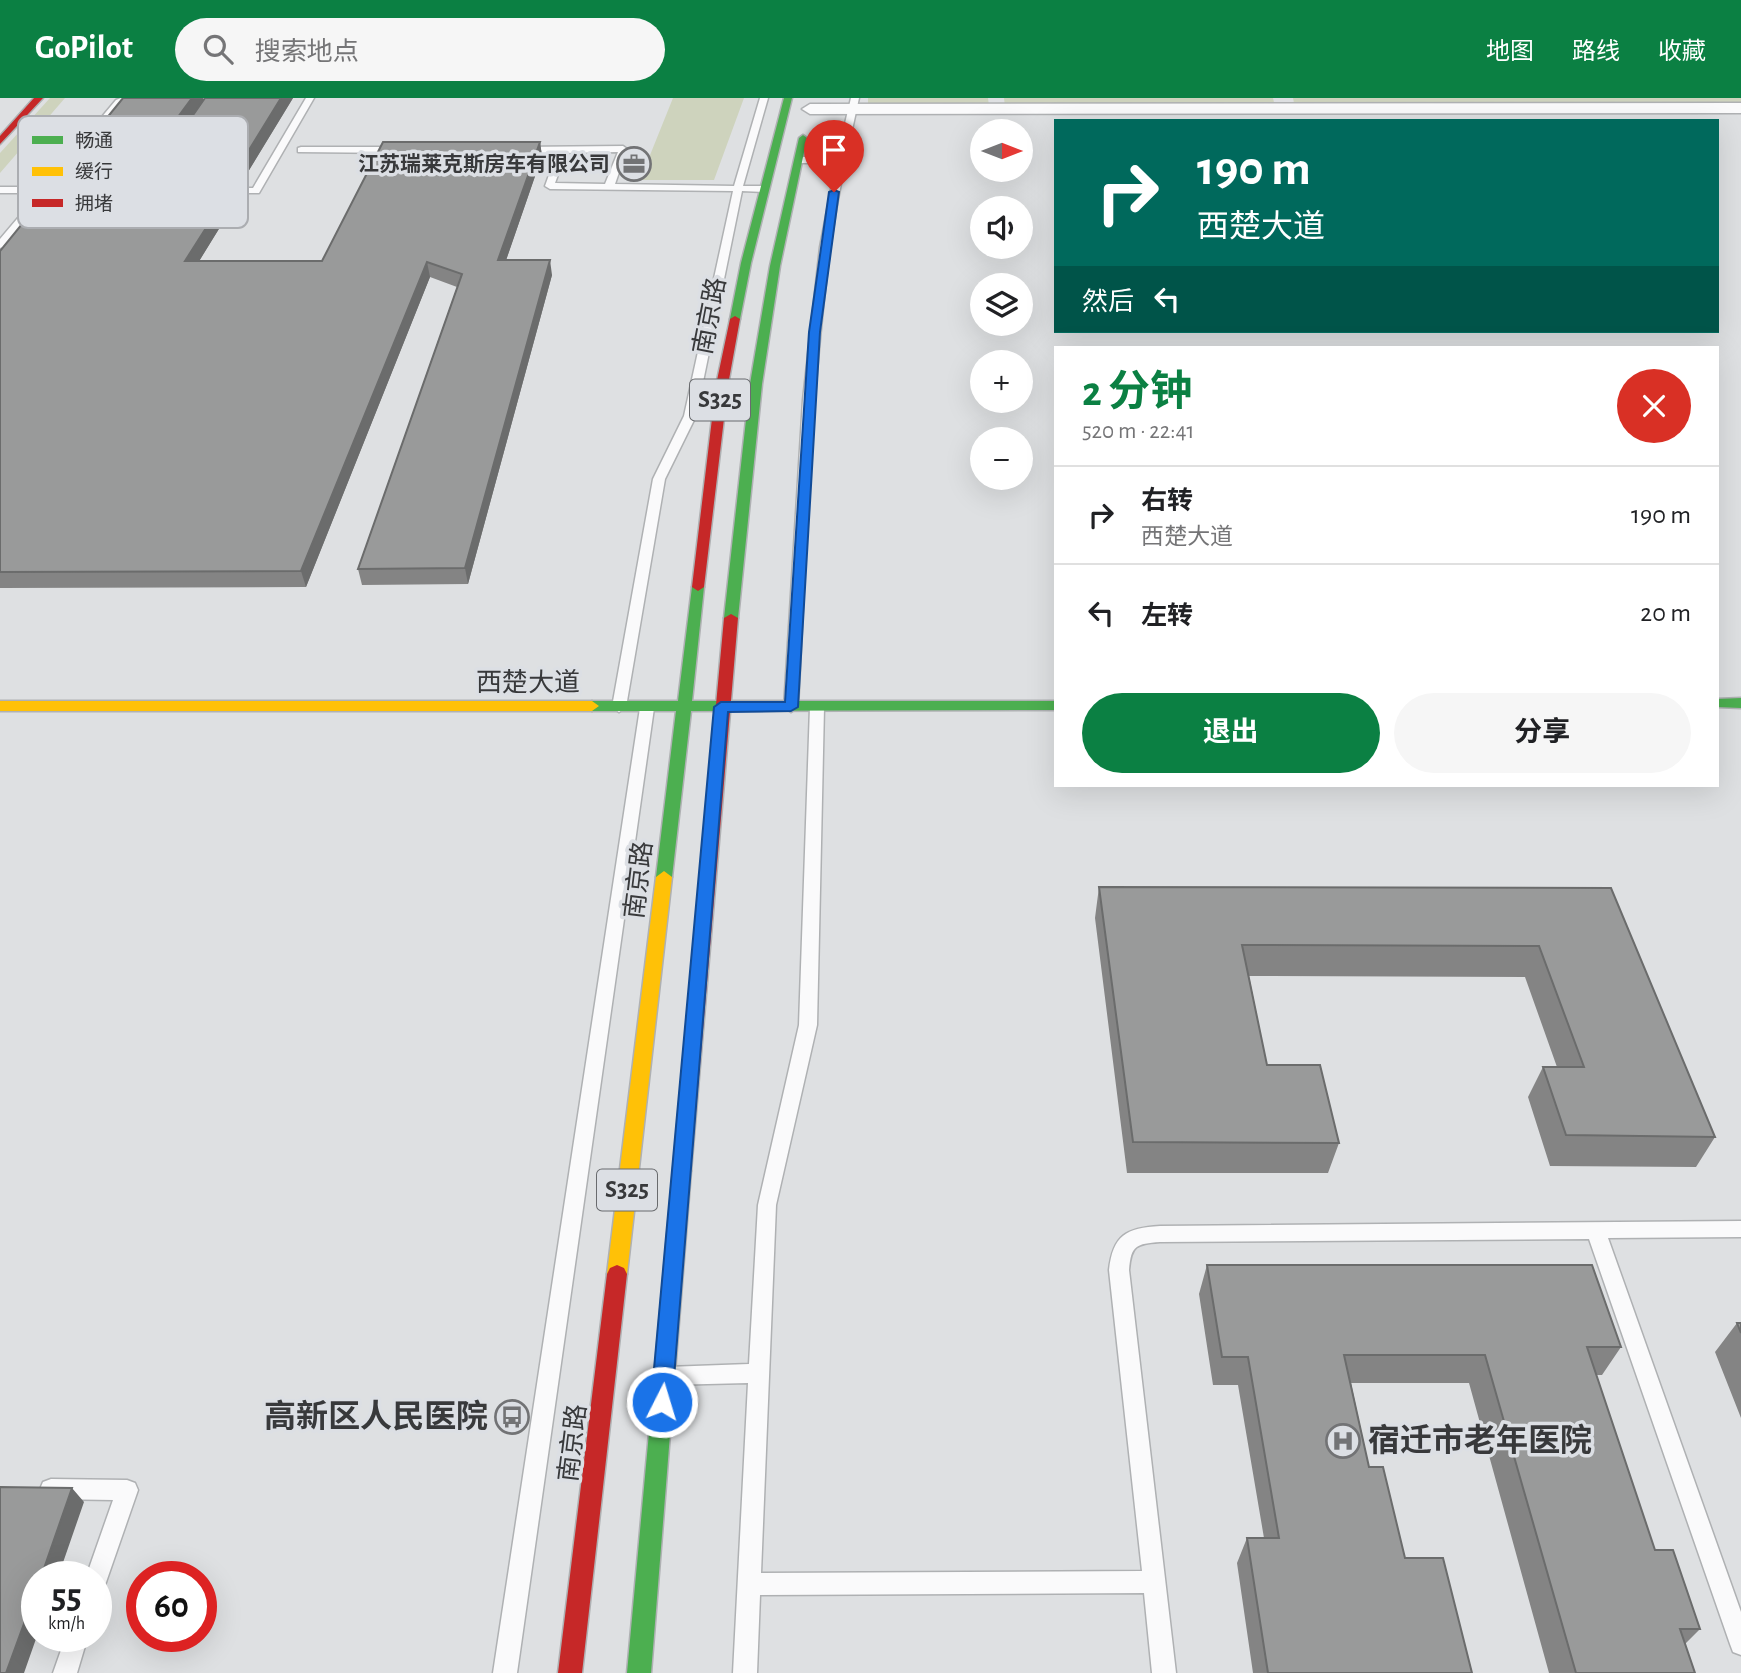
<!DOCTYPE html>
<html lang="zh">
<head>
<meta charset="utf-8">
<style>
	body { margin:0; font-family:"Alegreya Sans","Noto Sans SC",sans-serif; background:#f6f6f6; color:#202124; height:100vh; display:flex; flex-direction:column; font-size:26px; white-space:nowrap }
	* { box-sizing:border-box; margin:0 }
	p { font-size:23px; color:#757577 }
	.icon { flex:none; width:38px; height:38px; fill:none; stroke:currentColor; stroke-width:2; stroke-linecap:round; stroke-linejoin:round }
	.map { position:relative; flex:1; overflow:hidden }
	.panel { position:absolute; left:1054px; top:248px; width:665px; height:441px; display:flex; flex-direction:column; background:#fff; border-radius:0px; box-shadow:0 7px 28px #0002 }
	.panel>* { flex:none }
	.banner { position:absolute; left:1054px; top:21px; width:665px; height:214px; border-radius:0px; box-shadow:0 7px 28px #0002; background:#00695c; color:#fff; overflow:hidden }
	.needle { width:46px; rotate:90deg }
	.controls { position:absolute; left:970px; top:21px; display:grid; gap:14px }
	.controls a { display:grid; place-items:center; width:63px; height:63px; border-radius:50%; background:#fff; box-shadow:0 7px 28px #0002; font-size:35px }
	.speed { position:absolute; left:21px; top:1463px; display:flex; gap:14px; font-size:35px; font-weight:700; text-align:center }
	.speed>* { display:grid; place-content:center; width:91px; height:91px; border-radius:50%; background:#fff; box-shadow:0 7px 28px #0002; line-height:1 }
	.speed small { font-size:18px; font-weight:400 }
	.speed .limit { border:10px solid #d22; background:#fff; color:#111 }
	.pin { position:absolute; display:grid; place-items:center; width:60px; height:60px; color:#fff; margin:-72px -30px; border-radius:50% 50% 50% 0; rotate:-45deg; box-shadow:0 0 7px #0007 }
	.pin .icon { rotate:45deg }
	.me { position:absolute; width:77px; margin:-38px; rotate:5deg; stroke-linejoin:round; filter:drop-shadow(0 0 5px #0008) }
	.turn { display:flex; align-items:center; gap:24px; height:147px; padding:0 28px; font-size:32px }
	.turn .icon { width:91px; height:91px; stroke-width:2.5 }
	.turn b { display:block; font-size:49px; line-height:60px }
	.then { display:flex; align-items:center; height:66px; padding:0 28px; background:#0003; gap:14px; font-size:26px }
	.round { display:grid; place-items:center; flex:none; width:74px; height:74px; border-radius:37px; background:#f6f6f6 }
	.overview { display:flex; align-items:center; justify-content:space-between; height:119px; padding:0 28px }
	h1 { font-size:42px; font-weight:700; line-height:52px; color:#0b8043 }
	.cta { display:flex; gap:14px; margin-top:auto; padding:14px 28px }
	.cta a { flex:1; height:80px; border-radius:42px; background:#0b8043; color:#fff; font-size:28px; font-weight:700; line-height:80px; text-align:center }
	.cta a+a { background:#f6f6f6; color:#202124 }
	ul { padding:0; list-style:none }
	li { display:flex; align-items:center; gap:21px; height:98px; padding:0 28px; border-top:2px solid #e0e0e0 }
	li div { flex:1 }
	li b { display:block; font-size:26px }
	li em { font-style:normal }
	header { display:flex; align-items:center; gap:42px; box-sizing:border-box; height:98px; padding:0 35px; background:#0b8043; color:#fff }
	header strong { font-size:33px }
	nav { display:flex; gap:38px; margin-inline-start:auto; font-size:24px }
	.search { width:490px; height:63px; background:#f6f6f6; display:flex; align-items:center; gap:18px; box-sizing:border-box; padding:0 24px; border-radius:38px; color:#757577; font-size:26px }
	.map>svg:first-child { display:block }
	.green { fill:#ced3bd }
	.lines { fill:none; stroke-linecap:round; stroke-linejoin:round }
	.lane-casing { stroke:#afb1b3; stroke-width:3 }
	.street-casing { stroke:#afb1b3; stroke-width:3 }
	.fast-casing { stroke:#afb1b3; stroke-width:3 }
	.slow-casing { stroke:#afb1b3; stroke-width:3 }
	.jam-casing { stroke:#afb1b3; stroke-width:3 }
	.lane { fill:#fafafb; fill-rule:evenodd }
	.street { fill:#fafafb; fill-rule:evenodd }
	.fast { fill:#4caf50; fill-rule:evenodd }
	.slow { fill:#ffc107; fill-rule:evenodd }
	.jam { fill:#c62828; fill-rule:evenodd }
	.wall { fill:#848484; fill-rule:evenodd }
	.shaded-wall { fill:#6b6c6c }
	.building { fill:#999a9a; stroke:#6b6c6c; stroke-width:2 }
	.route { fill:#1a73e8; stroke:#114b97; stroke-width:2 }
	.labels { text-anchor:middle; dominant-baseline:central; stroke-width:7; stroke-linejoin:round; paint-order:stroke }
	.far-poi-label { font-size:21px; font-weight:bold; fill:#38393b; stroke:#dcdfe4; text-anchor:end }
	.shield { fill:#dcdfe4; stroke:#696b6e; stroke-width:2 }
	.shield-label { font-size:24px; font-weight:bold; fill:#38393b }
	.street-label { font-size:26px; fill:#38393b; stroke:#dcdfe4 }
	.near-poi-label { font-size:32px; font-weight:bold; fill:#38393b; stroke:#dcdfe4; text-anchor:end }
	.key { fill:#dcdfe4; stroke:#abadb1; stroke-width:2 }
	.key-label { font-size:19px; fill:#38393b }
</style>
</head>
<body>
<header>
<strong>GoPilot</strong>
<div class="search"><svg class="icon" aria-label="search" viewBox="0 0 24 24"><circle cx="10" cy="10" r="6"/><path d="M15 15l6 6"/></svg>搜索地点</div>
<nav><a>地图</a><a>路线</a><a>收藏</a></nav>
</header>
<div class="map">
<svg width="1741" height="1575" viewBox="0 0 1741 1575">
	<rect width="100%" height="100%" fill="#dee0e2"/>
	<path class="green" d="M50 0H65L0 75V55Z
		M673 0H744L714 82H640Z
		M868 0H988L989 8 868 7Z
		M1004 0H1273L1275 9H1005Z
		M1293 0H1741V6L1294 5Z"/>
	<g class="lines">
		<g class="lane-casing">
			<path id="lane" d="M121 0H132L122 6 53 89H70L75 92 73 94 48 95 3 149 0 150V141L39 95H0V89H43L116 2Z
				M306 0H314L259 95H212V91L215 90H253Z
				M760 0H768L743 88H764L769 91 764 94 742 93 696 318 665 381 626 609 619 614 612 609 653 381 684 318 733 93 550 91 545 88 557 55H520L516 52 520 49 623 48 627 51 615 86 734 88ZM618 54 605 86 555 85 566 55Z
				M851 0H859C848 50 837 100 830 152 810 303 806 456 798 609L791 614 784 609 803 302 820 149 836 65H799L795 62 799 59H837Z
				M301 49H399L403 52 399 55 298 54V50Z
				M817 604 824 609 817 927 776 1107 761 1475 1142 1473 1109 1172C1113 1137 1126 1130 1160 1128L1741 1123V1139L1608 1140 1741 1514V1557L1733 1554 1730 1546 1589 1141 1160 1144C1136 1146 1131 1147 1129 1172L1176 1575H1152L1144 1495 760 1497 757 1575H733L748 1285 667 1287 660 1285 657 1278 660 1271 667 1269 749 1266 758 1107 799 927 810 609Z
				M647 605 654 610 517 1575H493L640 610Z
				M51 1381 127 1382 135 1385 138 1392 104 1490 96 1493V1479H86L113 1402 51 1401 43 1398 40 1391 43 1384Z
				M66 1538H88L77 1575H53Z"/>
		</g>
		<g class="street-casing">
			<path id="street" d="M1741 5V15L810 16 802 11 810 6Z"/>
		</g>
		<g class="fast-casing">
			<path id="fast" d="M784 0H792L751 165 740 221 735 224 730 221 741 165Z
				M803 37 807 40 780 168 762 286 738 520 731 524 724 520 750 286 770 168 799 40Z
				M698 485 704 489 692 603H1055V612L691 613 672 779 664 785 658 783 656 779 676 613H592L585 608 592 603H678L692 489Z
				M1741 600V610L1717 609V601Z
				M682 1065 689 1068 691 1073 651 1575H627L673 1073 675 1068Z"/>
		</g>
		<g class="slow-casing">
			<path id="slow" d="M0 603H592L599 608 592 613H0Z
				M664 773 672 779 627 1176 624 1182 617 1185 610 1182 607 1176 656 779Z"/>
		</g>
		<g class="jam-casing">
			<path id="jam" d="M34 0H43L0 46V38Z
				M735 218 740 221 728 287 704 489 698 493 692 489 716 287 730 221Z
				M731 516 738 520 691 1073 689 1078 682 1081 675 1078 673 1073 724 520Z
				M617 1167 624 1170 627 1176 582 1575H558L607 1176 610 1170Z"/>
		</g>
		<use href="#lane" class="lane"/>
		<use href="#street" class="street"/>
		<use href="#fast" class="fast"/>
		<use href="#slow" class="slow"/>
		<use href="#jam" class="jam"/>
	</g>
	<path class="wall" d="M205 0H293L240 87H234L238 100 199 163H322L540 44 542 58 506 162 552 177 468 486 362 487 358 471 457 189 430 179 306 489 0 490V153L70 83 66 72 203 2ZM178 38 154 73 157 83H145Z
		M1099 789 1611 790 1715 1039 1696 1069 1550 1068 1528 999 1543 969H1557L1525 879 1249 878 1267 967 1339 1045 1328 1075H1127L1095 820Z
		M1207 1167 1621 1249 1602 1277H1596L1655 1452 1700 1531 1685 1546 1695 1575H1549L1469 1285H1351L1369 1369 1405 1460 1472 1575H1253L1237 1465 1247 1440H1264L1238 1287H1213L1199 1196Z
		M1737 1225H1741V1320L1715 1254Z"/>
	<path class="shaded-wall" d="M192 0H203L204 3 143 87 138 73Z
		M281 0H293L240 87 236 73Z
		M540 44 542 58 501 177 498 162Z
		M230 83 232 89 234 86 238 100 190 178 185 163Z
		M550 162 552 177 468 486 465 470Z
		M427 164 430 179 306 489 301 473Z
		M72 1390 84 1404 58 1479H41Z
		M37 1490V1538L24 1575H6Z"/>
	<path class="building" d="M123 0H192L138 73 66 72V70Z
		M205 0H281L236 73H154Z
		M383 44H540L498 162H550L465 470 358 471 462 176 427 164 301 473 0 474V153L57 83H230L229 86H234L185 163H322Z
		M1099 789 1611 790 1715 1039 1566 1037 1543 969H1584L1539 848 1242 847 1267 967H1320L1339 1045 1133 1044Z
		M1207 1167H1592L1621 1249H1587L1655 1452H1673L1700 1531H1680L1695 1575H1576L1485 1257H1344L1369 1369H1383L1405 1460H1443L1472 1575H1268L1247 1440H1279L1248 1259H1222Z
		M1737 1225H1741V1235Z
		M0 1389 72 1390 41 1479H37V1490L6 1575H0Z"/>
	<path class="route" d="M834 92 839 94 820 234 798 609 791 613 728 614 672 1304 669 1311 662 1314 654 1311 651 1304 714 609 721 604H785L809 234 829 94Z"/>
	<defs>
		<g id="office-ring" transform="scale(1.75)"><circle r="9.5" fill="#dcdfe4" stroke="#727375" stroke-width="1.5"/><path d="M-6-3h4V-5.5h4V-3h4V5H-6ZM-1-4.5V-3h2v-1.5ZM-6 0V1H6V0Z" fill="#727375"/></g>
		<g id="bus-ring" transform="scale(1.75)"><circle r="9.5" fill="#dcdfe4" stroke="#727375" stroke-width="1.5"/><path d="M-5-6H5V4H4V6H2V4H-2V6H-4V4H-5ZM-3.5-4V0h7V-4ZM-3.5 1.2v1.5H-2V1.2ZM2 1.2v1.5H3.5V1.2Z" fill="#727375"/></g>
		<g id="hospital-ring" transform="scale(1.75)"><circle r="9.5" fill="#dcdfe4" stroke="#727375" stroke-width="1.5"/><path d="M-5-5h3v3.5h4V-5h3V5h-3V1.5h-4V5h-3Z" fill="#727375"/></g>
	</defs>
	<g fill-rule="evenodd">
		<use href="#office-ring" x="634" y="66"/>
		<use href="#bus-ring" x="512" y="1319"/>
		<use href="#hospital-ring" x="1343" y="1343"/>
	</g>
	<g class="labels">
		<g class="far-poi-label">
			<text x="610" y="66">江苏瑞莱克斯房车有限公司</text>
		</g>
		<g class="shield">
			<rect x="690" y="281.5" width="60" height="41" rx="5"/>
			<rect x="597" y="1071.5" width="60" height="41" rx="5"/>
		</g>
		<g class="shield-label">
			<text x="720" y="302">S325</text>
			<text x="627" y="1092">S325</text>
		</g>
		<g class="street-label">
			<text transform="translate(710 218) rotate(-79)">南京路</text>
			<text x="528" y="585">西楚大道</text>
			<text transform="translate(639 782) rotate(-83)">南京路</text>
			<text transform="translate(573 1345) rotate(-83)">南京路</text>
		</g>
		<g class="near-poi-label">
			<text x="488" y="1319">高新区人民医院</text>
			<text x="1368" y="1343" text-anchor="start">宿迁市老年医院</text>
		</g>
	</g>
	<rect x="18" y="18" width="230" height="112" rx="10" class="key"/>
	<rect x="32" y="38" width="31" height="8" fill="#4caf50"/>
	<rect x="32" y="69" width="31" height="9" fill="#ffc107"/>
	<rect x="32" y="101" width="31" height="8" fill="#c62828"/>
	<g class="key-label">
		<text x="75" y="49">畅通</text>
		<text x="75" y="80">缓行</text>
		<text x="75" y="112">拥堵</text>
	</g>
</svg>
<div class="controls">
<a><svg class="needle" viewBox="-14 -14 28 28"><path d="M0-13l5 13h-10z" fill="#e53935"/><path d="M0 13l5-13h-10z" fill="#757577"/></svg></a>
<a><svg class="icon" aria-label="sound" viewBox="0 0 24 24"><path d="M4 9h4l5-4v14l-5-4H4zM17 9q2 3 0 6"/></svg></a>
<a><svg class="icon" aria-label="layers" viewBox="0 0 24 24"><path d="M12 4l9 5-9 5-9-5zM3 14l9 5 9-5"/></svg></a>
<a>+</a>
<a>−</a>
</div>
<div class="speed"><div>55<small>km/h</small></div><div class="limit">60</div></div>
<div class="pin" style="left:834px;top:94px;background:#d93025"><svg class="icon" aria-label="arrive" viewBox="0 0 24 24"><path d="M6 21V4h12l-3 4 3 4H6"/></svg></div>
<svg class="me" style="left:662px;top:1304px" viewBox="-20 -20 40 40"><circle r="17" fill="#1a73e8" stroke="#fff" stroke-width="3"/><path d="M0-11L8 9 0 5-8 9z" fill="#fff"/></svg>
<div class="banner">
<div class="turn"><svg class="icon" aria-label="right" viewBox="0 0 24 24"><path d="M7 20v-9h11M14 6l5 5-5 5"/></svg><div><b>190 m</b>西楚大道</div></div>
<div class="then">然后<svg class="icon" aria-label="left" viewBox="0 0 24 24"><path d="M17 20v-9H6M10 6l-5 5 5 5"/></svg></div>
</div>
<section class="panel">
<div class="overview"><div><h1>2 分钟</h1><p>520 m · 22:41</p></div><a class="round" style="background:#d93025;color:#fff"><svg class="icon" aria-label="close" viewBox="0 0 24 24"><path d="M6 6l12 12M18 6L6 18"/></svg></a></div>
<ul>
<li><svg class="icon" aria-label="right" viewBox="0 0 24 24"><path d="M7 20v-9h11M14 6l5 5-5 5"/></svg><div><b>右转</b><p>西楚大道</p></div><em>190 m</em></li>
<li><svg class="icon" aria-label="left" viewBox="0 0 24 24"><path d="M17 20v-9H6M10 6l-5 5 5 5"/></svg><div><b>左转</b></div><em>20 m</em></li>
</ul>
<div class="cta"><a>退出</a><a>分享</a></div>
</section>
</div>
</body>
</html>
